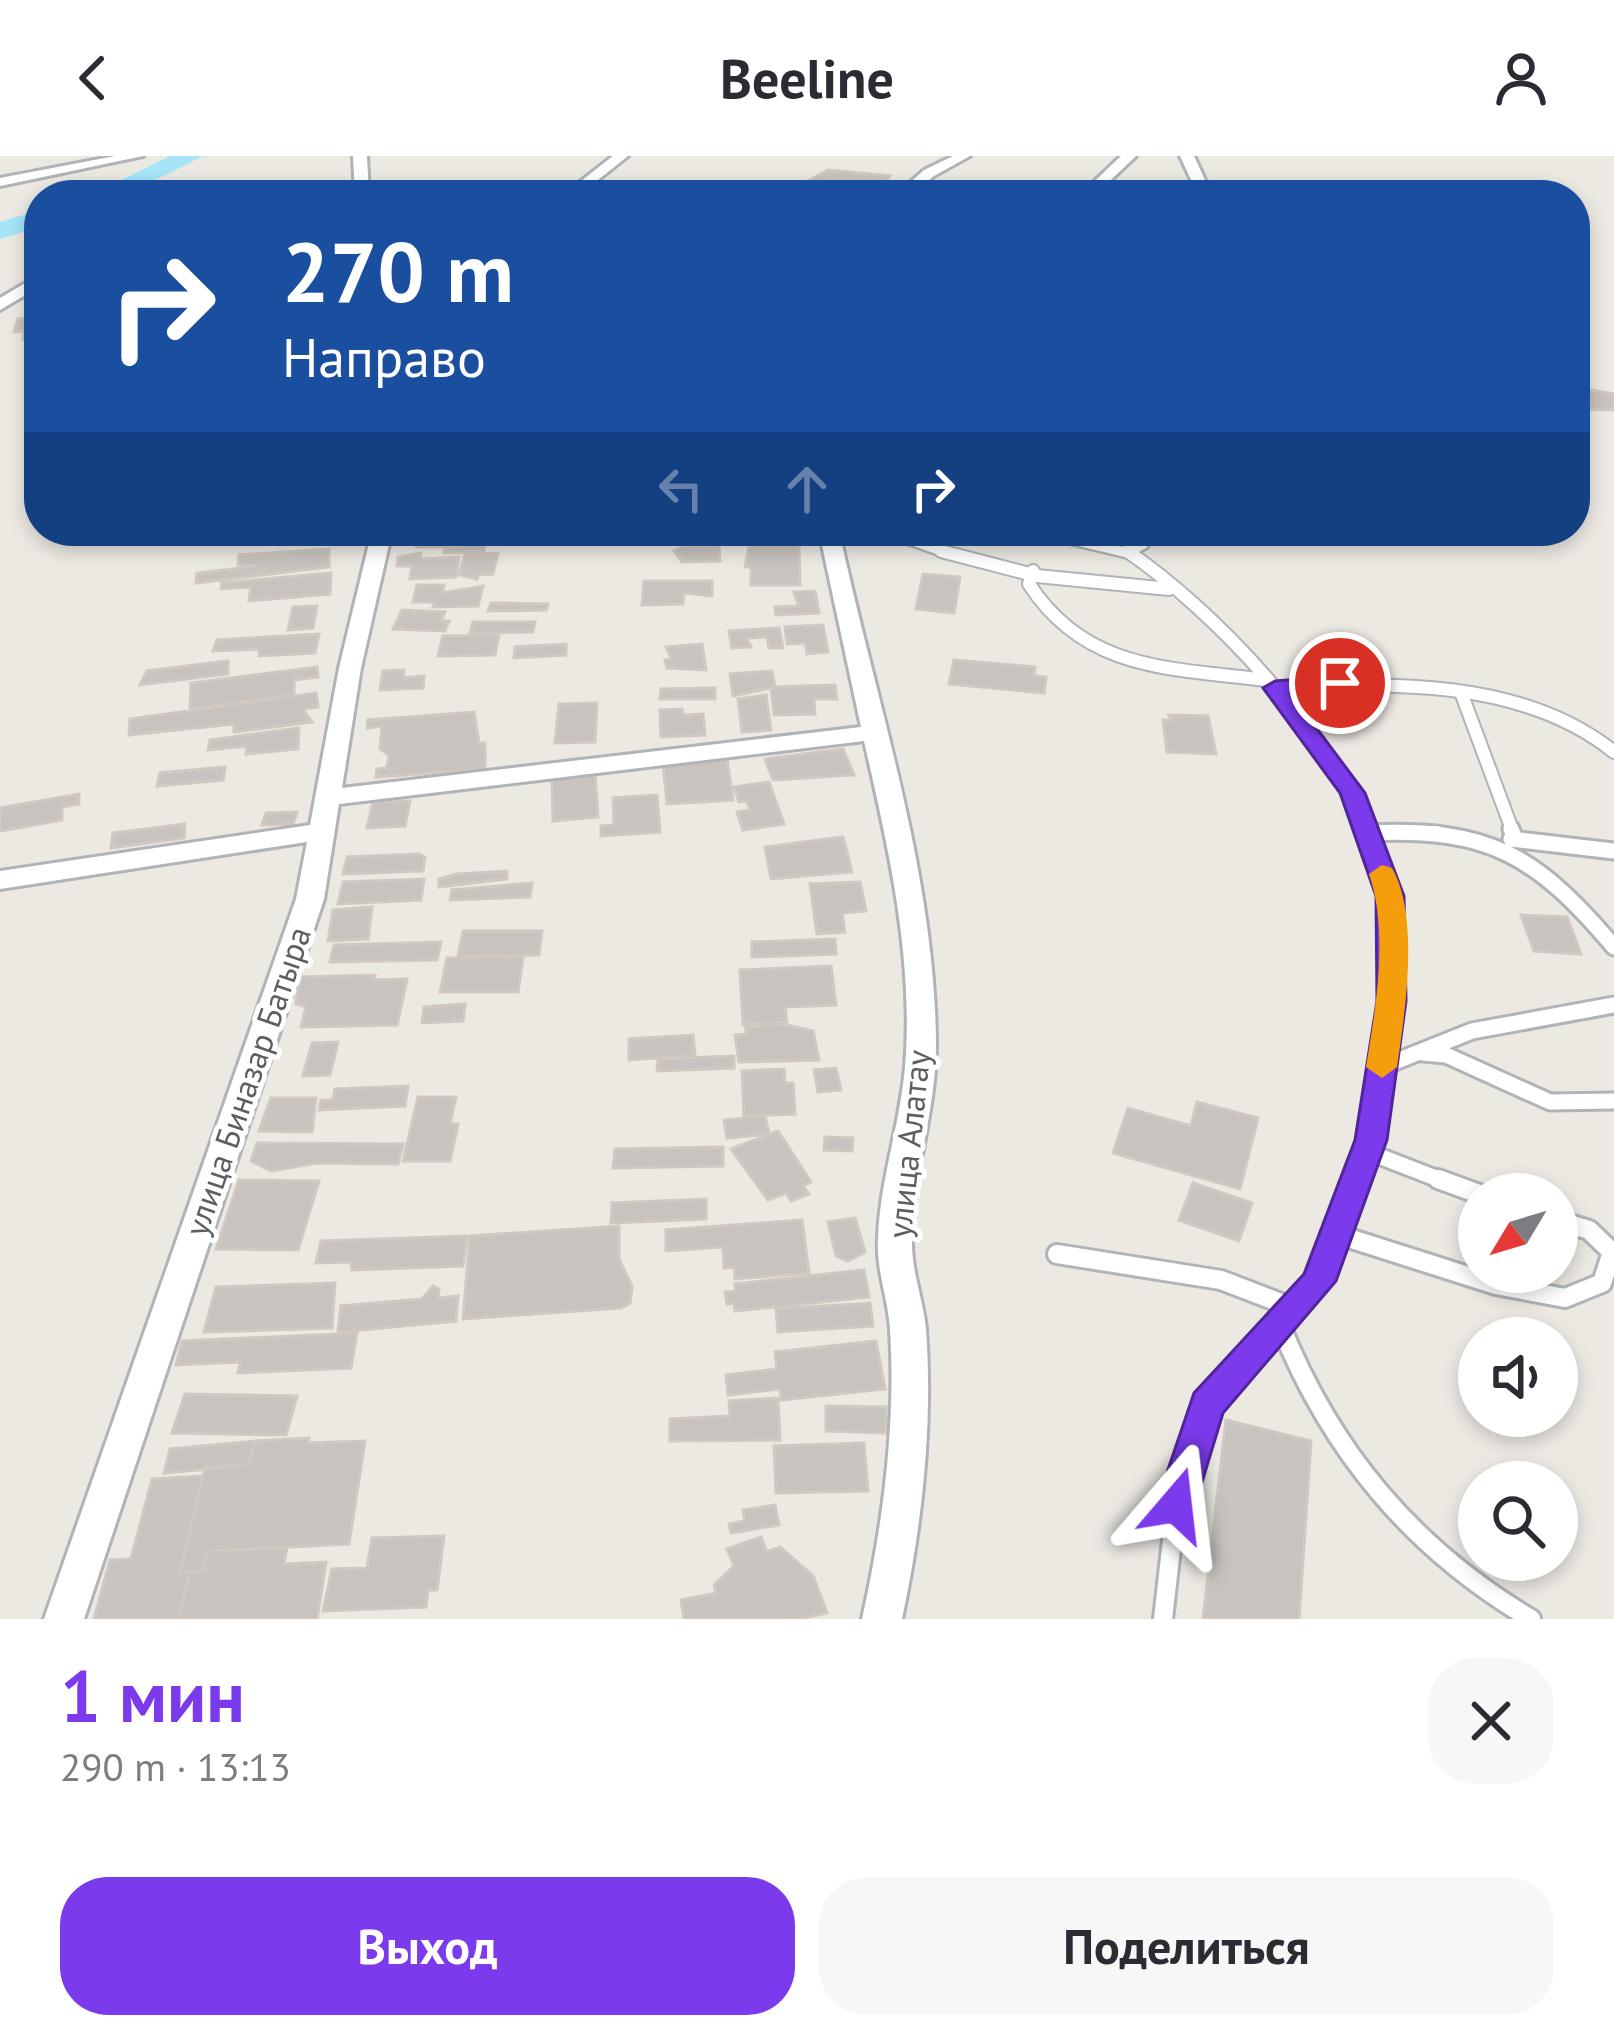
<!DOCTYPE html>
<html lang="ru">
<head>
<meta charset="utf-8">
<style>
	body { margin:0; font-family:"PT Sans",sans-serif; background:#f7f7f7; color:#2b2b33; height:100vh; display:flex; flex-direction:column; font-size:45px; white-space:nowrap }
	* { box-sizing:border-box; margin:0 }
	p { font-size:39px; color:#7c7c81 }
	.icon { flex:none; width:66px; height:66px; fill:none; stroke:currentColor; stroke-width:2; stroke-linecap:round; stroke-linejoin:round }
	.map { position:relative; height:1463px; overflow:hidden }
	.sheet { display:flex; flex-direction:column; background:#fff; flex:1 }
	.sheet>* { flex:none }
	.banner { position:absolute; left:24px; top:24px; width:1566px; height:366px; border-radius:48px; box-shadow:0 6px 18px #0003; background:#1a4fa0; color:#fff; overflow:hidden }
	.needle { width:78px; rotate:232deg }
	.tools { position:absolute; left:1458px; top:1017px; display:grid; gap:24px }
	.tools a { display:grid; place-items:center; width:120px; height:120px; border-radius:50%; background:#fff; box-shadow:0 6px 18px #0003; font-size:60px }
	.pin { position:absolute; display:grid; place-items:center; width:102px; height:102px; color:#fff; margin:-51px; border:6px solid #fff; border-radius:50%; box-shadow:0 3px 12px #0007 }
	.me { position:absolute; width:132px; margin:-66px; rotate:17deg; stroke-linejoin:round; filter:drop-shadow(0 0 9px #0008) }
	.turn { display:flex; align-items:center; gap:42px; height:252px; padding:0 60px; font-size:54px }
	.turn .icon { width:156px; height:156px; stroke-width:2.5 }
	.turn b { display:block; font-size:84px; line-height:102px }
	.lanes { display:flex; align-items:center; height:114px; padding:0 60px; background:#0003; justify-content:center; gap:60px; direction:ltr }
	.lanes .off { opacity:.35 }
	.round { display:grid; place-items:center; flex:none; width:126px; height:126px; border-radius:48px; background:#f7f7f7 }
	.head { display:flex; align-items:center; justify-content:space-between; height:204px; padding:0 60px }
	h1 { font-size:72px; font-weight:800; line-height:90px; color:#7c3aed }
	.action { display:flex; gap:24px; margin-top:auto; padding:24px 60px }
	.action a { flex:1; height:138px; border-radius:48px; background:#7c3aed; color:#fff; font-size:48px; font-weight:800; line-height:138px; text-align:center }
	.action a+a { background:#f7f7f7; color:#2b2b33 }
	header { display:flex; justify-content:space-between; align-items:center; height:156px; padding:0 60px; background:#fff; font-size:54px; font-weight:800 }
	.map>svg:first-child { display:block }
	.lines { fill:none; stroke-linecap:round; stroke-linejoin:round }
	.river { fill:#a5e4f9; fill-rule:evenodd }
	.building { fill:#c8c3bf; stroke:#d1c9c1; stroke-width:3 }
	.service-far3-casing { stroke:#b0b4b7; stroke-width:14 }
	.service-far2-casing { stroke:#b0b4b7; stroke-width:16 }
	.service-far1-casing { stroke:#b0b4b7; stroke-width:21 }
	.service-casing { stroke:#b0b4b7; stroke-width:24 }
	.minor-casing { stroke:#b0b4b7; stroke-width:6 }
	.service-far3 { stroke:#fff; stroke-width:9 }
	.service-far2 { stroke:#fff; stroke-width:12 }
	.service-far1 { stroke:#fff; stroke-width:15 }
	.service { stroke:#fff; stroke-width:18 }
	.minor { fill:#fff; fill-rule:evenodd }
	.route { fill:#7c3aed; stroke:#51269a; stroke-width:3 }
	.slow { fill:#f59e0b }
	.labels { text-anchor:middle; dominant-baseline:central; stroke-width:10; stroke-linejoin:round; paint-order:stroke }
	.street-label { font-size:33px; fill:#5b5f62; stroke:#fff }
</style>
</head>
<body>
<header><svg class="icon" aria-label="back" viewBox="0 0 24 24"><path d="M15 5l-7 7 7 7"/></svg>Beeline<svg class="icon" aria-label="person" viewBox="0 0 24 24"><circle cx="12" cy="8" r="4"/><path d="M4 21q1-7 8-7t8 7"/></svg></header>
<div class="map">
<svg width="1614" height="1463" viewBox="0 0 1614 1463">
	<rect width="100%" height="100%" fill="#ece8e2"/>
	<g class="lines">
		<path class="river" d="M170 0H203L125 39H91Z
			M39 54V71L0 83V66Z"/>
	</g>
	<path class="building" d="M828 14 890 20 879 33 806 26Z
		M831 29 878 35 818 39Z
		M39 161 38 181 23 183 25 175 14 176 18 163Z
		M1576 231 1614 238V254L1584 253Z
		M417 375H460L455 389 442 391H417L412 387Z
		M486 379 484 395 444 397 445 392 459 391 460 380Z
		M685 390H719L720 405 682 406 674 395Z
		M749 391H799L800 429H751V411H745Z
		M329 393V411L196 427 197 417 259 410 238 409 239 399Z
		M421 397 420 403 459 401 456 421 410 423 412 410H397L398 401Z
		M498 397 493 418 478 419 477 423 459 419 465 398Z
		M331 417 330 438 249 445 251 431 221 433 222 427Z
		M923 418 960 421 954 457 916 453Z
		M644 425H712V440L684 437 683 448 642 449Z
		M417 429H444L442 437 483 430 478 450 433 451 435 446H413Z
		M815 435 819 457 776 459 775 451 799 450 794 436Z
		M491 447 548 448 546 454 488 455Z
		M317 450 313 472 288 474 293 451Z
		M402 454 445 456 441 465H449L445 475 393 473Z
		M473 466H535L533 476 470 477Z
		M823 469 828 496 807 498 805 487 787 488 785 471Z
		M779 472 783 492H769L767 481 746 482 751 491 732 492 729 475Z
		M319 478 315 497 259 500 260 493 213 495 217 484Z
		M499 479 495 499 438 500 443 480Z
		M566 488V499L514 502 515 491Z
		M702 488 706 514 667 512 665 504 672 503 666 491Z
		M954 504 1035 511 1034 520 1046 521 1044 537 949 528Z
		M228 505V518L140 529 147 515Z
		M317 511 318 521 294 524V539L190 553 191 527Z
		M404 514 403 522 424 520 423 532 380 534 383 515Z
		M772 515 775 531 733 540 730 518Z
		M835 529 837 543H814L815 558 774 559 771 531Z
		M715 532V543H660L661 533Z
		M316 537 318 551 303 553 312 566 234 576V568L129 579 130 563Z
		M766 539 771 574 742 576 738 543Z
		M597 547 595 586 555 587 559 548Z
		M682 553 683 559 703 558 705 579 661 581 660 554Z
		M474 556 479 587H485V613L376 621 377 613 387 612 389 599 380 593 382 570 367 572 368 564Z
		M1169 559 1208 560 1216 598 1167 596 1163 564H1172Z
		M299 572 298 593 246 598 247 590 208 594 210 584Z
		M843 593 854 619 773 624 765 603Z
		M727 603 733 644 667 648 663 607Z
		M225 611 223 624 157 630 160 617Z
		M595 618 598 661 553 665 552 621Z
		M769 626 784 668 743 674 737 656 750 654 747 645 739 646 734 631Z
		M79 638V648L62 651V664L0 675V652Z
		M657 639 660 676 601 680V670L614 669 613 642Z
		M410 645 405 670 367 672 373 646Z
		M297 656 293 668 262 669 266 657Z
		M185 668 184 682 111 692 113 677Z
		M843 681 852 716 771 723 765 691Z
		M419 698 425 701 423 715 343 718 347 701Z
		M507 715V723L439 731V723L457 718Z
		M424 723 421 744 338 748 343 726Z
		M860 726 866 755 842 757 845 776 817 778 810 728Z
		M532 727 530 741 450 744 452 734Z
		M372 751 368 783 328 785 333 754Z
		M1521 759 1567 761 1581 798 1534 795Z
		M463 775H542L539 799 458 800Z
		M835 783 836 798 752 801V786Z
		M441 786 437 804 330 806 334 789Z
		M523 801 518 836H440L447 802Z
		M831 810 836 849 785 851 787 866 743 868 740 814Z
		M375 819 374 824 407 823 397 869 301 871 306 851 296 848 300 821Z
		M465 848 463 865 422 867 424 851Z
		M782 868 813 875 819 904 739 906 735 879 747 878 745 871Z
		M693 879 695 899 629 904V883Z
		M338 886 330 919 303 920 312 887Z
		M734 900V912L657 915 658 903Z
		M836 912 841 934 818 936 814 914Z
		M784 913 785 927H793L795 958 744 960 742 915Z
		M408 930 405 950 319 954 321 944H333L335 933Z
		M418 941H456L450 968H458L450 1005H403Z
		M271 942H316L312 976 259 975Z
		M1197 946 1258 962 1240 1033 1113 997 1128 952 1191 970Z
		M765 960 769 978 727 982 724 964Z
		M778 975 811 1026 803 1030 809 1038 791 1045 786 1037 768 1044 731 993Z
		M825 981 853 982 852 995 824 994Z
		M257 987 403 988 398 1008 317 1007 271 1015 251 1005Z
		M723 991V1010L613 1012 615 993Z
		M239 1024 319 1025 298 1094 216 1093Z
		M1193 1027 1252 1047 1239 1085 1179 1064Z
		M706 1043V1063L611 1067 612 1047Z
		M855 1062 865 1096 848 1105 836 1100 828 1066Z
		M802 1064 809 1117 735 1123 734 1111 724 1112 723 1091 666 1095V1074Z
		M619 1070V1103L632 1131 630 1147 621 1152 463 1163 470 1080Z
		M467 1080 463 1110 352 1114 351 1106 316 1107 321 1085Z
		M864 1114 869 1141 735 1155 734 1147 727 1148 725 1136 736 1135 735 1128Z
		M335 1127 332 1172 204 1176 216 1131Z
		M433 1130 439 1133 438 1142 458 1140 456 1165 338 1176 341 1150 422 1143Z
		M870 1147 873 1170 778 1176 776 1153Z
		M357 1177 351 1212 238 1217 241 1206 176 1209 182 1185Z
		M876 1185 885 1233 781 1244 780 1233 728 1239 726 1219 777 1213 775 1196Z
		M185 1238 297 1240 286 1279 172 1277Z
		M778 1242 780 1284 670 1285V1263L730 1260 729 1245Z
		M826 1250 886 1251V1277L826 1275Z
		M1226 1264 1311 1285 1299 1463H1203Z
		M309 1282 308 1287 365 1285 349 1388 208 1395 203 1415 180 1416 205 1311 249 1309 255 1285Z
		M255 1285 249 1309 164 1317 170 1293Z
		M864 1287 868 1335 776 1337 774 1290Z
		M203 1320 180 1416 190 1415 179 1463H94L110 1404 131 1403 152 1323Z
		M775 1349 779 1369 731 1377 729 1368 745 1365 743 1354Z
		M444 1380 437 1434H428L426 1451 323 1455 332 1413 367 1412 372 1382Z
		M761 1381 767 1396 780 1391 813 1420 827 1457 799 1463H684L681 1444 716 1437 714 1429 734 1410 727 1393Z
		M287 1392 284 1408 326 1406 317 1463H179L190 1415H203L208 1395Z"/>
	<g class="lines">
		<g class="service-far3-casing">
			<path id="service-far3" d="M831 382H1065L1132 398
				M910 384 950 398
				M1129 396 1144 388 1152 375"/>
		</g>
		<g class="service-far2-casing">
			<path id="service-far2" d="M941 395 1037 420 1169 433
				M1127 395C1214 454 1330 578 1367 676
				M1033 415 1029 428C1086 516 1172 512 1267 524
				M1275 533C1387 526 1522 522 1614 596
				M1462 539 1513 676
				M1382 676H1437"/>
		</g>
		<g class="service-far1-casing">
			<path id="service-far1" d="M1511 673 1515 683
				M1367 677C1489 671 1536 699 1614 791
				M1511 683 1614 695
				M1423 897 1446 899 1550 946 1614 945
				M1382 911 1472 875 1614 849
				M1366 995 1446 1026
				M1356 1026C1387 941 1402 833 1390 743 1387 720 1373 695 1365 673"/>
		</g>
		<g class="service-casing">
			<path id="service" d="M1438 1023 1479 1038
				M1336 1078 1496 1129 1565 1142 1602 1127 1612 1096 1589 1074 1557 1064
				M1057 1098 1221 1124 1294 1152
				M1280 1168C1331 1296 1413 1393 1531 1463
				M1163 1463 1176 1349 1207 1249 1319 1125 1357 1023"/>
		</g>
		<g class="minor-casing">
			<path id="minor" d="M115 0H143L0 30V22Z
				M353 0H367L369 39H355Z
				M613 0H628L579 39H563Z
				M953 0H970L934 20 911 39H896L924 14Z
				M1121 0H1136L1095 39H1080Z
				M1180 0H1194L1212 39H1198Z
				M39 119V131L0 154V142Z
				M372 375H392L361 512 342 632 861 571 819 375H839C875 543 934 712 936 885 937 952 913 1016 912 1083 911 1115 923 1142 926 1173 933 1269 922 1369 902 1463H862C883 1369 896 1269 890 1173 888 1142 876 1114 878 1082 880 1024 900 969 905 911 914 802 888 690 864 585L339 648 324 743 84 1463H44L296 743 307 686 0 733V715L310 669 339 512Z"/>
		</g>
		<use href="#service-far3" class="service-far3"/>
		<use href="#service-far2" class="service-far2"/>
		<use href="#service-far1" class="service-far1"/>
		<use href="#service" class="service"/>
		<use href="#minor" class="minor"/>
	</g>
	<path class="route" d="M1340 520 1352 527 1348 532 1291 538 1365 637 1404 740 1406 845 1387 984 1336 1125 1223 1257 1195 1349 1190 1362 1176 1368 1162 1362 1156 1349 1194 1237 1304 1118 1355 984 1377 845 1376 740 1340 637 1263 532 1275 525Z"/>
	<path class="slow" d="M1382 709 1392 712C1420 761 1405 856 1397 911L1382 922 1366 911C1376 851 1389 776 1369 718Z"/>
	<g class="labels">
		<g class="street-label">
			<text transform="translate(247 925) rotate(-71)">улица Биназар Батыра</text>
			<text transform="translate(908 988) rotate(-84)">улица Алатау</text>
		</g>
	</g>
</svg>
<div class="tools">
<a><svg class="needle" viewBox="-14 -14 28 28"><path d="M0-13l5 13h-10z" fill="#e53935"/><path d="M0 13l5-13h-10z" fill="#7c7c81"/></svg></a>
<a><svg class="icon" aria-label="sound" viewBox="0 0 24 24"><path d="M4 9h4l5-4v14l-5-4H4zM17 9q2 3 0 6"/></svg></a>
<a><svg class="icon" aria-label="search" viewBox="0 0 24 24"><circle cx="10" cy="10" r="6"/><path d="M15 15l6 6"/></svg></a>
</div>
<div class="pin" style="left:1340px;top:527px;background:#d93025"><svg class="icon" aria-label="arrive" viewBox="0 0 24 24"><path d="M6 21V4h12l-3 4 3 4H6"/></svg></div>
<svg class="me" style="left:1176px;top:1349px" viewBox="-20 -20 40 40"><path d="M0-17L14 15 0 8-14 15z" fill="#7c3aed" stroke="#fff" stroke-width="4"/></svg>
<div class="banner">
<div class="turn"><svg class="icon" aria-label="right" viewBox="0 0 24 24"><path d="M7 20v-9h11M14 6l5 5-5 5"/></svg><div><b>270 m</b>Направо</div></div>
<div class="lanes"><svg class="icon off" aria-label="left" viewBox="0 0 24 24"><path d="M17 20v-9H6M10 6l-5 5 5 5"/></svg><svg class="icon off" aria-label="ahead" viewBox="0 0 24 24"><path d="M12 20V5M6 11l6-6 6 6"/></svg><svg class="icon" aria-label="right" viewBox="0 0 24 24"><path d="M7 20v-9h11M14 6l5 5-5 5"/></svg></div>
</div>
</div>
<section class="sheet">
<div class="head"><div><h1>1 мин</h1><p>290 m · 13:13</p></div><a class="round"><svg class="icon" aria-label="close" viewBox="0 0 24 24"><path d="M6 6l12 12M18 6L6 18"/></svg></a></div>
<div class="action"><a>Выход</a><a>Поделиться</a></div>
</section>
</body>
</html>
